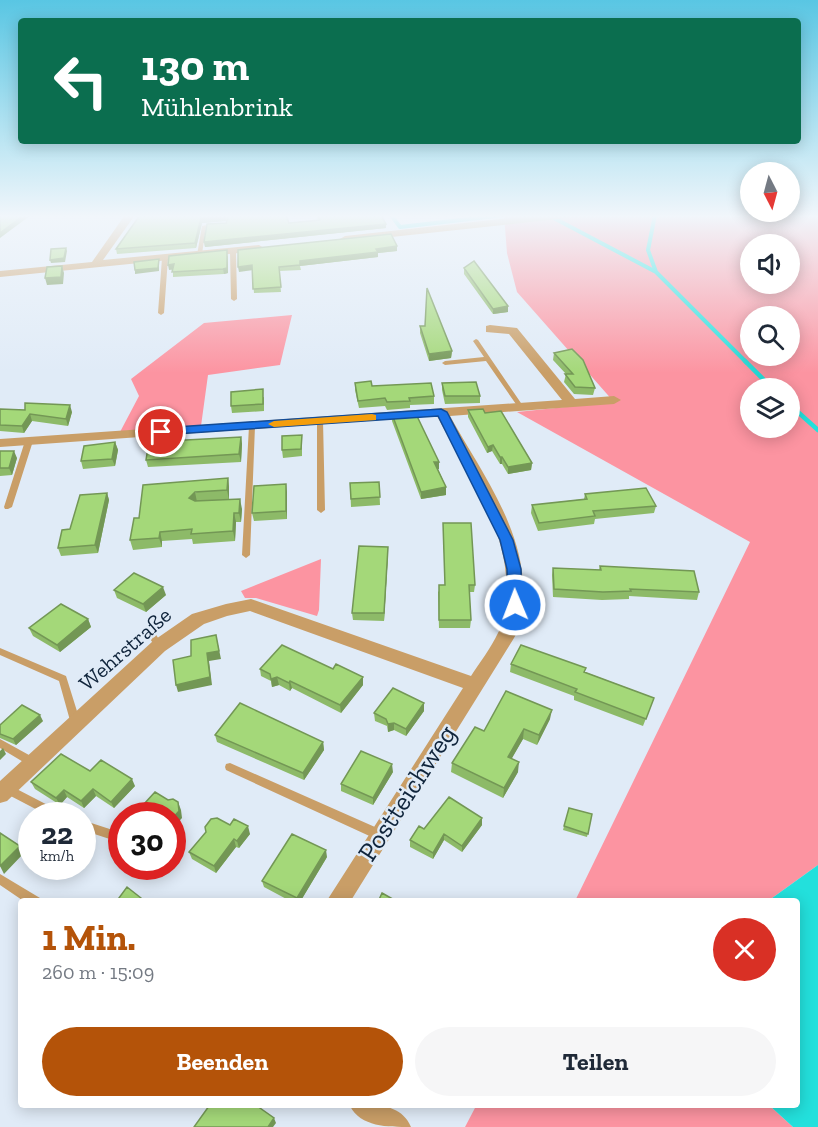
<!DOCTYPE html>
<html lang="de">
<head>
<meta charset="utf-8">
<style>
	body { margin:0; font-family:"Zilla Slab",serif; background:#f6f6f7; color:#1f2937; height:100vh; display:flex; flex-direction:column; font-size:22px; white-space:nowrap }
	* { box-sizing:border-box; margin:0 }
	p { font-size:20px; color:#747a83 }
	.icon { flex:none; width:33px; height:33px; fill:none; stroke:currentColor; stroke-width:2; stroke-linecap:round; stroke-linejoin:round }
	.map { position:relative; flex:1; overflow:hidden }
	.side { position:absolute; left:18px; top:898px; width:782px; height:210px; display:flex; flex-direction:column; background:#fff; border-radius:6px; box-shadow:0 3px 15px #0003 }
	.side>* { flex:none }
	.guide { position:absolute; left:18px; top:18px; width:783px; height:126px; border-radius:6px; box-shadow:0 3px 15px #0003; background:#0b6e4f; color:#fff; overflow:hidden }
	.needle { width:39px; rotate:174deg }
	.controls { position:absolute; left:740px; top:162px; display:grid; gap:12px }
	.controls a { display:grid; place-items:center; width:60px; height:60px; border-radius:50%; background:#fff; box-shadow:0 3px 15px #0003; font-size:30px }
	.speed { position:absolute; left:18px; top:802px; display:flex; gap:12px; font-size:30px; font-weight:700; text-align:center }
	.speed>* { display:grid; place-content:center; width:78px; height:78px; border-radius:50%; background:#fff; box-shadow:0 3px 15px #0003; line-height:1 }
	.speed small { font-size:15px; font-weight:400 }
	.speed .limit { border:9px solid #d22; background:#fff; color:#111 }
	.pin { position:absolute; display:grid; place-items:center; width:51px; height:51px; color:#fff; margin:-26px; border:3px solid #fff; border-radius:50%; box-shadow:0 2px 6px #0007 }
	.me { position:absolute; width:66px; margin:-33px; rotate:359deg; stroke-linejoin:round; filter:drop-shadow(0 0 4px #0008) }
	.turn { display:flex; align-items:center; gap:21px; height:126px; padding:0 24px; font-size:27px }
	.turn .icon { width:78px; height:78px; stroke-width:2.5 }
	.turn b { display:block; font-size:42px; line-height:51px }
	.round { display:grid; place-items:center; flex:none; width:63px; height:63px; border-radius:32px; background:#f6f6f7 }
	.head { display:flex; align-items:center; justify-content:space-between; height:102px; padding:0 24px }
	h1 { font-size:36px; font-weight:800; line-height:45px; color:#b45309 }
	.cta { display:flex; gap:12px; margin-top:auto; padding:12px 24px }
	.cta a { flex:1; height:69px; border-radius:36px; background:#b45309; color:#fff; font-size:24px; font-weight:800; line-height:69px; text-align:center }
	.cta a+a { background:#f6f6f7; color:#1f2937 }
	.map>svg:first-child { display:block }
	.green { fill:#fc94a1; fill-rule:evenodd }
	.water { fill:#23e0dc }
	.lines { fill:none; stroke-linecap:round; stroke-linejoin:round }
	.stream-far1 { stroke:#23e0dc; stroke-width:4 }
	.stream { stroke:#23e0dc; stroke-width:4.5 }
	.service { fill:#c99e67; fill-rule:evenodd }
	.minor { fill:#c99e67; fill-rule:evenodd }
	.wall { fill:#8dba68 }
	.shaded-wall { fill:#739755 }
	.building { fill:#a4d879; stroke:#739755; stroke-width:1.5 }
	.route { fill:#1a73e8; stroke:#114b97; stroke-width:1.5 }
	.slow { fill:#f59e0b }
	.labels { text-anchor:middle; dominant-baseline:central; stroke-width:5; stroke-linejoin:round; paint-order:stroke }
	.street-label { font-size:22px; fill:#0f243b; stroke:#e0ebf7 }
	.near-street-label { font-size:27px; fill:#0f243b; stroke:#e0ebf7 }
</style>
</head>
<body>
<div class="map">
<svg width="818" height="1127" viewBox="0 0 818 1127">
	<rect width="100%" height="100%" fill="#e0ebf7"/>
	<path class="green" d="M504 215H818V865L768 901H575L750 542 517 412 614 402 517 292 507 253ZM750 244H789V284H750ZM750 316H789V356H750ZM750 388H789V428H750Z
		M292 315 280 365 208 375 201 426 120 432 139 396 131 379 204 323Z
		M321 559 319 610 317 616 256 598H245L241 591Z
		M476 1106H770L793 1127H465Z"/>
	<path class="water" d="M818 865V1127H793L770 1106H796V902L768 901Z"/>
	<g class="lines">
		<path class="stream-far1" d="M391 215 400 227 504 215
			M655 215 648 250 656 272 747 363
			M550 216 656 272"/>
		<path class="stream" d="M745 361 772 388
			M789 404 818 430"/>
		<path class="service" d="M216 223H218V225L206 227 202 254 197 255 202 226Z
			M233 249 236 251 237 299 234 301 231 299 230 251Z
			M165 256 168 258 164 313 161 315 158 313 162 258Z
			M476 339 478 340 523 406 522 407H518L486 361 445 365 442 363 445 361 484 357 473 341Z
			M320 419 323 421 325 510 321 513 317 510V421Z
			M252 424 255 426 250 555 246 558 242 555 249 426Z
			M29 439 33 441 12 507 8 509H5L4 507 25 441Z
			M148 626 151 627 162 644 164 646 162 648H156L145 631 144 629 145 627Z
			M0 648 66 676 81 724 79 727 76 728 73 727 71 724 59 681 0 655Z
			M0 739 38 760 39 763 38 766 34 767 30 766 0 748Z
			M230 763 384 831 385 835 384 839 380 840 376 839 226 770 225 767 226 764Z
			M7 784 63 813 64 816H49L3 792 2 789 3 786Z
			M82 820 122 833V843L82 830Z
			M0 874 40 898 42 902H25L0 885Z"/>
		<path class="minor" d="M125 215H135L103 260 259 245 264 248 259 251 0 277V271L92 262Z
			M538 215H572L567 218 345 242 340 239 345 236Z
			M490 325 517 328 575 399 614 396 621 400 614 404 450 416C482 474 534 541 521 611 520 620 519 630 514 638L350 902H326L463 688 250 611 227 616 204 624 165 651 7 801 0 803V781L153 641 192 614 226 604 251 599 471 676C480 662 491 648 498 633 502 627 503 618 504 611 518 541 468 475 437 416L0 447V439L562 400 509 334 486 332V326Z
			M350 1106C373 1104 401 1103 411 1127 387 1127 361 1127 350 1106Z"/>
	</g>
	<path class="wall" d="M140 215H286L289 223 318 220 316 215H381L386 228 205 247 204 242 226 223V221L202 223 196 248 117 254 116 249Z
		M397 246V251L378 253V257L300 266 301 270 279 271 281 292 254 293 252 270 239 272Z
		M228 256V273L224 274 173 277V270H169Z
		M464 268 508 312 493 314 464 274Z
		M420 326 452 351 451 358 429 361 420 333Z
		M554 353 595 388 593 395 574 394 564 382 566 374 553 360Z
		M355 383 434 396V404L410 405V408L387 410 385 406 359 408 355 390Z
		M442 383 480 396V403L445 404 442 390Z
		M264 397V411L232 413 231 406Z
		M0 409 25 410 72 412 68 426 32 421 24 433 0 431Z
		M468 410 485 413 532 463 531 470 508 474 502 464H500L492 451 487 453 468 417Z
		M392 414 439 462V469H438L446 487V495L421 499 392 421Z
		M302 435V456L283 458 282 450Z
		M241 437 242 444 241 462 148 467 146 460Z
		M115 442 118 450 115 466 83 469 81 461Z
		M0 451 17 458 12 475 0 476Z
		M228 478 229 487V500L242 509 241 522H236L235 541 193 544 192 539 162 541V547L133 550 130 540 139 518Z
		M379 482 380 505 351 507 350 483Z
		M287 492V519L254 521 252 513Z
		M107 493 109 500 98 553 61 556 58 548 70 529Z
		M585 494 656 506 654 513 595 519 594 524 538 531 531 513 532 505 584 499Z
		M443 523 475 585 474 592H469L471 620 470 628H439L438 592 445 585Z
		M388 554 384 621 353 620 352 613Z
		M600 566 699 592 697 600 629 596V599L602 600 553 597 552 575 553 568 599 570Z
		M114 590 166 595 146 612 117 598Z
		M88 619 91 627 60 652 33 636 29 628Z
		M511 664 585 672 654 698 643 726 574 700V696L510 672Z
		M260 669H333L363 677V685L341 713 292 688 290 691 279 685 272 687 271 681 261 676Z
		M424 703V711L406 736 394 730 388 732 387 726 375 721 374 713Z
		M550 719 537 745 523 739 511 759 518 772 503 798 451 772 452 763 484 731Z
		M43 721 16 745 0 738V725Z
		M215 735 323 742 324 750 304 780 217 742Z
		M90 771 135 786 114 808 96 796 84 808 67 797 60 805 35 789 31 782Z
		M393 772 373 805 341 791V784Z
		M569 808 592 814 587 837 563 830Z
		M482 818V825L462 852 444 840 433 859 410 847V840L424 829Z
		M230 825 250 834 239 848 236 847 216 873 192 859 189 852Z
		M327 857 300 902H292L264 887 262 881Z"/>
	<path class="shaded-wall" d="M24 215H31L0 238V233Z
		M225 216 226 221 202 223 196 248 195 243 201 218Z
		M386 224V228L205 247 204 242Z
		M397 246V251L378 253V257L300 266V261L376 249Z
		M66 248 67 251 65 262 51 263 50 260Z
		M227 250 228 273 224 274 223 269Z
		M159 259V271L135 274V270Z
		M174 264 175 269 169 270 168 265Z
		M252 265 253 270 239 272 238 267Z
		M62 266 64 273 63 284 47 285 45 278Z
		M508 306V312L493 314V309Z
		M452 351 451 358 429 361V354Z
		M70 405 72 412 68 426 66 419Z
		M30 414 32 421 24 433 22 426Z
		M241 437 242 444 241 462 239 454Z
		M115 442 118 450 115 466 112 459Z
		M493 445 492 451 487 453 488 447Z
		M14 451 17 458 12 475 9 468Z
		M500 457H502V464H500Z
		M434 462H439V469L434 470Z
		M532 463 531 470 508 474V467Z
		M228 478 229 487V500L227 490Z
		M286 484 287 492V519L286 511Z
		M446 487V495L421 499V492Z
		M195 492 197 502 189 498Z
		M107 493 109 500 98 553 95 545Z
		M240 499 242 509 241 522 239 513Z
		M234 513 236 522 235 541 233 531Z
		M160 532 162 541V547L159 538Z
		M388 547V554L384 621V613Z
		M163 587 166 595 146 612 143 604Z
		M88 619 91 627 60 652 57 645Z
		M216 635 221 659 209 661 212 685 178 692 176 685 207 653Z
		M277 677 279 685 272 687 271 679Z
		M363 677V685L341 713 340 705Z
		M290 681 292 688 290 691 289 683Z
		M424 703V711L406 736V729Z
		M552 710 550 719 537 745 539 735Z
		M40 715 43 721 16 745 13 739Z
		M394 723V730L388 732V724Z
		M524 729 523 739 507 767 508 757Z
		M323 742 324 750 304 780 303 773Z
		M3 748 6 754 0 760V751Z
		M519 762 518 772 503 798 504 788Z
		M392 764 393 772 373 805V798Z
		M132 779 135 786 114 808 111 802Z
		M93 789 96 796 84 808 81 801Z
		M64 790 67 797 60 805 56 798Z
		M178 802 181 810 182 818 172 829V819Z
		M482 818V825L462 852V846Z
		M248 826 250 834 239 848 237 841Z
		M444 834V840L433 859V853Z
		M234 839 236 847 216 873 214 866Z
		M20 846 24 853 4 874 0 866Z
		M326 850 327 857 300 902H298L297 898Z
		M274 1118 276 1123 273 1127H268Z"/>
	<path class="building" d="M0 215H24L0 233Z
		M140 215H286L289 223 320 220 318 215H381L386 224 204 242 207 224 226 223 228 218 225 216 201 218 195 243 116 249Z
		M391 234 397 246 376 249 378 252 300 261V265L279 267 281 287 253 289 252 265 238 267V250Z
		M66 248 64 258 50 260 51 249Z
		M227 250V268L223 269 172 272 174 264 168 265 169 256Z
		M159 259 158 268 135 270 134 262Z
		M474 261 508 306 493 309 464 268Z
		M62 266 61 277 45 278 47 267Z
		M427 288 452 351 429 354 420 326H425Z
		M572 349 583 360 595 388 575 387 565 374H573L554 353Z
		M371 381 372 386 431 383 434 396 409 398 410 401 387 402 385 398 358 401 355 383Z
		M476 382 480 396H445L442 383Z
		M263 389V404L231 406V392Z
		M25 403 70 405 66 419 30 414 22 426 0 425V409L25 410Z
		M483 409 485 413 501 411 532 463 508 467 502 457H500L493 445 488 447 468 410Z
		M415 412 439 462H434L446 487 421 492 392 414Z
		M302 435 301 449 282 450V436Z
		M241 437 239 454 146 460 149 442Z
		M115 442 112 459 81 461 84 446Z
		M0 451H14L9 468H0Z
		M228 478 227 490 195 492 189 498 195 501 240 499 239 513H234L233 531 191 534 192 529 160 532 159 538 130 540 134 518H139L143 485Z
		M379 482 380 497 351 499 350 483Z
		M286 484V511L252 513 254 486Z
		M646 488 656 506 593 511 595 516 539 523 532 505 587 499 585 494Z
		M107 493 95 545 58 548 62 530 70 529 80 495Z
		M443 523H471L475 585H469L471 620H439V585H445Z
		M359 546 388 547 384 613H352Z
		M600 566 694 571 699 592 630 589 631 591 603 592 554 589 553 568 601 570Z
		M134 573 163 587 143 604 114 590Z
		M61 604 88 619 57 645 29 628Z
		M216 635 219 651 207 653 210 677 176 685 173 660 191 656V640Z
		M282 645 333 669 336 664 363 677 340 705 290 681 289 683 277 677 271 679 270 674 260 669Z
		M521 645 586 668 584 672 654 698 646 719 575 692 577 689 511 664Z
		M393 688 424 703 406 729 394 723 388 724 386 719 374 713Z
		M506 691 552 710 539 735 524 729 508 757 519 762 504 788 452 763 475 727 484 731Z
		M240 703 323 742 303 773 215 735Z
		M22 705 40 715 13 739 0 734V725Z
		M361 751 392 764 373 798 341 784Z
		M61 754 90 771 101 760 132 779 111 802 93 789 81 801 64 790 56 798 31 782Z
		M155 792 168 800 173 799 178 802 179 811 172 819V816H133Z
		M449 797 482 818 462 846 444 834 433 853 410 840 419 826 424 829Z
		M569 808 592 814 588 834 564 826Z
		M217 818 230 825 234 819 248 826 237 841 234 839 214 866 189 852 206 832 205 827 211 819Z
		M0 833 20 846 0 866Z
		M292 834 326 850 297 898 262 881Z
		M127 887 146 902H116Z
		M382 893 398 902H378Z
		M209 1106H257L274 1118 268 1127H194Z"/>
	<linearGradient id="sky" x2="0" y2="1"><stop stop-color="#59c6e3"/><stop offset="0.58" stop-color="#f1f6fb"/><stop offset="1" stop-color="#f1f6fb" stop-opacity="0"/></linearGradient>
	<rect width="818" height="373" fill="url(#sky)"/>
	<path class="route" d="M441 409 447 412 513 540 521 569 522 605 520 609H510L508 605 507 569 500 540 438 416 161 435 155 432 161 428Z"/>
	<path class="slow" d="M372 414 376 415V420L274 427 268 424 274 421Z"/>
	<g class="labels">
		<g class="street-label">
			<text transform="translate(125 649) rotate(-41)">Wehrstraße</text>
		</g>
		<g class="near-street-label">
			<text transform="translate(407 793) rotate(-57)">Postteichweg</text>
		</g>
	</g>
</svg>
<div class="controls">
<a><svg class="needle" viewBox="-14 -14 28 28"><path d="M0-13l5 13h-10z" fill="#e53935"/><path d="M0 13l5-13h-10z" fill="#747a83"/></svg></a>
<a><svg class="icon" aria-label="sound" viewBox="0 0 24 24"><path d="M4 9h4l5-4v14l-5-4H4zM17 9q2 3 0 6"/></svg></a>
<a><svg class="icon" aria-label="search" viewBox="0 0 24 24"><circle cx="10" cy="10" r="6"/><path d="M15 15l6 6"/></svg></a>
<a><svg class="icon" aria-label="layers" viewBox="0 0 24 24"><path d="M12 4l9 5-9 5-9-5zM3 14l9 5 9-5"/></svg></a>
</div>
<div class="speed"><div>22<small>km/h</small></div><div class="limit">30</div></div>
<div class="pin" style="left:161px;top:432px;background:#d93025"><svg class="icon" aria-label="arrive" viewBox="0 0 24 24"><path d="M6 21V4h12l-3 4 3 4H6"/></svg></div>
<svg class="me" style="left:515px;top:605px" viewBox="-20 -20 40 40"><circle r="17" fill="#1a73e8" stroke="#fff" stroke-width="3"/><path d="M0-11L8 9 0 5-8 9z" fill="#fff"/></svg>
<div class="guide">
<div class="turn"><svg class="icon" aria-label="left" viewBox="0 0 24 24"><path d="M17 20v-9H6M10 6l-5 5 5 5"/></svg><div><b>130 m</b>Mühlenbrink</div></div>
</div>
<section class="side">
<div class="head"><div><h1>1 Min.</h1><p>260 m · 15:09</p></div><a class="round" style="background:#d93025;color:#fff"><svg class="icon" aria-label="close" viewBox="0 0 24 24"><path d="M6 6l12 12M18 6L6 18"/></svg></a></div>
<div class="cta"><a>Beenden</a><a>Teilen</a></div>
</section>
</div>
</body>
</html>
